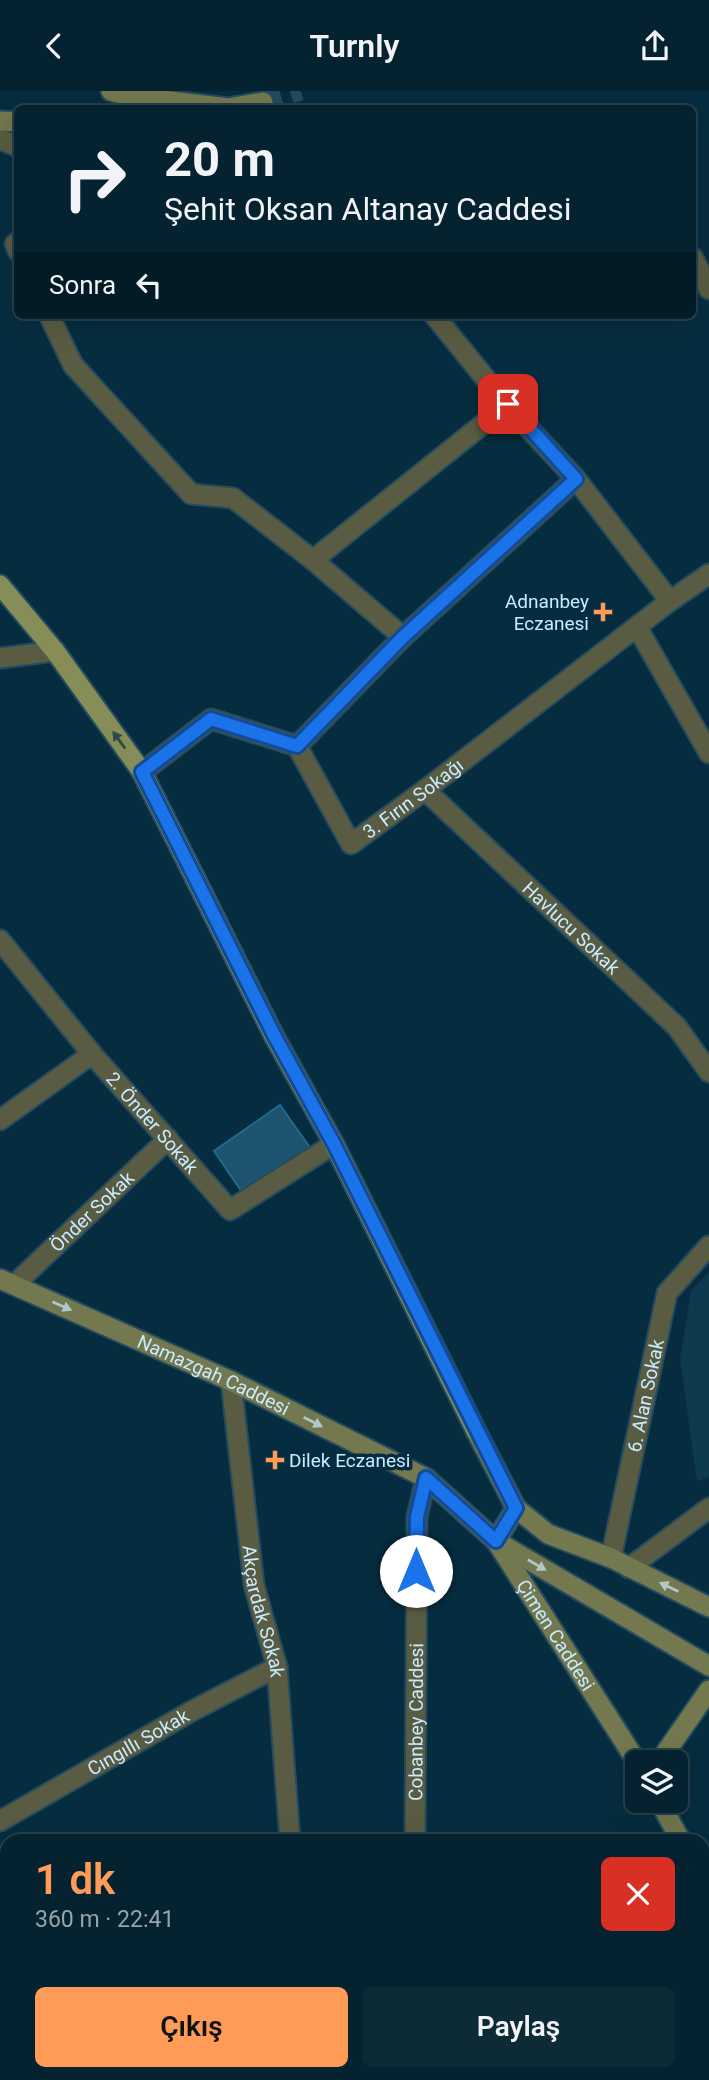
<!DOCTYPE html>
<html lang="tr">
<head>
<meta charset="utf-8">
<style>
	body { margin:0; font-family:Roboto,sans-serif; background:#0d2a37; color:#f1f3f6; height:100vh; display:flex; flex-direction:column; font-size:26px; white-space:nowrap }
	* { box-sizing:border-box; margin:0 }
	p { font-size:23px; color:#97a4aa }
	.icon { flex:none; width:38px; height:38px; fill:none; stroke:currentColor; stroke-width:2; stroke-linecap:round; stroke-linejoin:round }
	.map { position:relative; flex:1; overflow:hidden }
	.panel { position:absolute; left:0px; top:1743px; width:710px; height:247px; display:flex; flex-direction:column; background:#04222f; border-radius:21px 21px 0 0; box-shadow:0 7px 28px #0002,0 0 0 2px #253f4b }
	.panel>* { flex:none }
	.hud { position:absolute; left:14px; top:14px; width:682px; height:214px; border-radius:10px; box-shadow:0 7px 28px #0002,0 0 0 2px #253f4b; background:#04222f; color:#f1f3f6; overflow:hidden }
	.tools { position:absolute; left:625px; top:1659px; display:grid; gap:14px }
	.tools a { display:grid; place-items:center; width:63px; height:63px; border-radius:10px; background:#04222f; box-shadow:0 7px 28px #0002,0 0 0 2px #253f4b; font-size:35px }
	.pin { position:absolute; display:grid; place-items:center; width:60px; height:60px; color:#fff; margin:-30px; border-radius:14px; box-shadow:0 4px 10px #0006 }
	.me { position:absolute; width:77px; margin:-38px; rotate:0deg; stroke-linejoin:round; filter:drop-shadow(0 0 5px #0008) }
	.turn { display:flex; align-items:center; gap:24px; height:147px; padding:0 35px; font-size:32px }
	.turn .icon { width:91px; height:91px; stroke-width:2.5 }
	.turn b { display:block; font-size:49px; line-height:60px }
	.then { display:flex; align-items:center; height:66px; padding:0 35px; background:#0003; gap:14px; font-size:26px }
	.round { display:grid; place-items:center; flex:none; width:74px; height:74px; border-radius:10px; background:#0d2a37 }
	.headline { display:flex; align-items:center; justify-content:space-between; height:119px; padding:0 35px }
	h1 { font-size:42px; font-weight:600; line-height:52px; color:#fe9c57 }
	.button { display:flex; gap:14px; margin-top:auto; padding:14px 35px }
	.button a { flex:1; height:80px; border-radius:10px; background:#fe9c57; color:#111; font-size:28px; font-weight:600; line-height:80px; text-align:center }
	.button a+a { background:#0d2a37; color:#f1f3f6 }
	header { display:flex; justify-content:space-between; align-items:center; height:91px; padding:0 35px; background:#04222f; font-size:32px; font-weight:600 }
	.map>svg:first-child { display:block }
	.built { fill:#0e3a4f }
	.building { fill:#1d536e; stroke:#216a8d; stroke-width:2 }
	.lines { fill:none; stroke-linecap:round; stroke-linejoin:round }
	.secondary-tunnel { stroke:#234a5c; stroke-width:19; stroke-dasharray:19 10; stroke-linecap:butt }
	.minor-casing { stroke:#254b5e; stroke-width:23 }
	.secondary-casing { stroke:#254b5e; stroke-width:23 }
	.primary-casing { stroke:#254b5e; stroke-width:23 }
	.minor { stroke:#595c42; stroke-width:19 }
	.secondary { stroke:#73784e; stroke-width:19 }
	.primary { stroke:#878d57; stroke-width:19 }
	.oneway { fill:#2d4a46 }
	.oneway2 { fill:#afc8ca }
	.route-casing { stroke:#114b97; stroke-width:18 }
	.route { stroke:#1a73e8; stroke-width:12 }
	.poi-dot { fill:#fe9c57; stroke:#062d3f; stroke-width:2.5 }
	.labels { text-anchor:middle; dominant-baseline:central; stroke-width:7; stroke-linejoin:round; paint-order:stroke }
	.poi-label { font-size:19px; fill:#c9ebff; stroke:#062d3f; text-anchor:end }
	.street-label { font-size:19px; fill:#c9ebff; stroke:#062d3f }
</style>
</head>
<body>
<header><svg class="icon" aria-label="back" viewBox="0 0 24 24"><path d="M15 5l-7 7 7 7"/></svg>Turnly<svg class="icon" aria-label="share" viewBox="0 0 24 24"><path d="M12 15V3M7 8l5-5 5 5M5 13v7h14v-7"/></svg></header>
<div class="map">
<svg width="709" height="1989" viewBox="0 0 709 1989">
	<rect width="100%" height="100%" fill="#062d3f"/>
	<path class="built" d="M709 1181V1386L697 1390 680 1268 691 1200Z"/>
	<path class="building" d="M280 1014 311 1058 244 1104 214 1060Z"/>
	<g class="lines">
		<path class="secondary-tunnel" d="M263 11 301 0"/>
		<g class="minor-casing">
			<g id="minor">
				<path d="M0 48 18 56"/>
				<path d="M18 151 15 153 18 160"/>
				<path d="M693 167 709 198"/>
				<path d="M49 224 73 274 191 403 233 407 313 469 403 546"/>
				<path d="M434 224 507 314 576 388 670 510"/>
				<path d="M313 469 507 314"/>
				<path d="M637 536 709 662"/>
				<path d="M0 567 55 560"/>
				<path d="M297 655 403 546 576 388"/>
				<path id="s1" d="M142 681 211 628 297 655 351 753 425 699 670 510 709 483"/>
				<path id="s2" d="M425 699 677 936 709 981"/>
				<path id="s3" d="M0 849 92 963 230 1119 334 1053"/>
				<path d="M0 1029 92 963"/>
				<path id="s4" d="M14 1194 168 1048"/>
				<path id="s5" d="M231 1290 254 1494 277 1576 290 1750"/>
				<path id="s6" d="M611 1467 667 1202 709 1155"/>
				<path d="M629 1477 709 1417"/>
				<path id="s7" d="M0 1730 190 1621 277 1576"/>
				<path id="s8" d="M415 1750 417 1426 426 1387"/>
				<path d="M65 1983 66 1989"/>
				<path d="M416 1983V1989"/>
			</g>
		</g>
		<g class="secondary-casing">
			<g id="secondary">
				<path d="M111 0 130 5 228 17 263 11"/>
				<path d="M0 30 18 31"/>
				<path id="s9" d="M0 1188 231 1290 426 1387 496 1450 709 1575"/>
				<path d="M476 1340 516 1417 548 1443 611 1467 709 1516"/>
				<path id="s10" d="M516 1417 496 1450 637 1671"/>
				<path d="M659 1671 709 1599"/>
				<path d="M659 1710 681 1750"/>
				<path d="M704 1792 709 1803"/>
			</g>
		</g>
		<g class="primary-casing">
			<path id="primary" d="M0 494 55 560 142 681 274 945 334 1053 476 1340"/>
		</g>
		<use href="#minor" class="minor"/>
		<use href="#secondary" class="secondary"/>
		<use href="#primary" class="primary"/>
	</g>
	<defs><path id="oneway-solid" d="M-6-.8H1V-3.2L6.5 0L1 3.2V.8H-6Z" transform="scale(1.75)"/></defs>
	<use class="oneway" href="#oneway-solid" transform="translate(119 649) rotate(-126)"/>
	<g class="oneway2">
		<use href="#oneway-solid" transform="translate(62 1215) rotate(24)"/>
		<use href="#oneway-solid" transform="translate(313 1331) rotate(27)"/>
		<use href="#oneway-solid" transform="translate(537 1474) rotate(30)"/>
		<use href="#oneway-solid" transform="translate(669 1496) rotate(-154)"/>
	</g>
	<g class="lines">
		<g class="route-casing">
			<path id="route" d="M416 1480 417 1426 426 1387 496 1450 516 1417 334 1053 274 944 142 681 211 628 297 655 403 546 576 388 508 313"/>
		</g>
		<use href="#route" class="route"/>
	</g>
	<g class="poi-dot">
		<path d="M599.5 510.5h7v7h7v7h-7v7h-7v-7h-7v-7h7z"/>
		<path d="M271.5 1358.5h7v7h7v7h-7v7h-7v-7h-7v-7h7z"/>
	</g>
	<g class="labels">
		<g class="poi-label">
			<text x="589" y="510">Adnanbey<tspan x="589" dy="22">Eczanesi</tspan></text>
			<text x="289" y="1369" text-anchor="start">Dilek Eczanesi</text>
		</g>
		<g class="street-label">
			<text stroke="none"><textPath href="#s1" startOffset="366">3. Fırın Sokağı</textPath></text>
			<text stroke="none"><textPath href="#s2" startOffset="201">Havlucu Sokak</textPath></text>
			<text stroke="none"><textPath href="#s3" startOffset="238">2. Önder Sokak</textPath></text>
			<text stroke="none"><textPath href="#s4" startOffset="107">Önder Sokak</textPath></text>
			<text stroke="none"><textPath href="#s9" startOffset="234">Namazgah Caddesi</textPath></text>
			<text stroke="none"><textPath href="#s6" startOffset="166">6. Alan Sokak</textPath></text>
			<text stroke="none"><textPath href="#s5" startOffset="233">Akçardak Sokak</textPath></text>
			<text stroke="none"><textPath href="#s10" startOffset="150">Çimen Caddesi</textPath></text>
			<text stroke="none"><textPath href="#s8" startOffset="119">Cobanbey Caddesi</textPath></text>
			<text stroke="none"><textPath href="#s7" startOffset="159">Cıngıllı Sokak</textPath></text>
		</g>
	</g>
</svg>
<div class="tools">
<a><svg class="icon" aria-label="layers" viewBox="0 0 24 24"><path d="M12 4l9 5-9 5-9-5zM3 14l9 5 9-5"/></svg></a>
</div>
<div class="pin" style="left:508px;top:313px;background:#d93025"><svg class="icon" aria-label="arrive" viewBox="0 0 24 24"><path d="M6 21V4h12l-3 4 3 4H6"/></svg></div>
<svg class="me" style="left:416px;top:1480px" viewBox="-20 -20 40 40"><circle r="19" fill="#fff"/><path d="M0-13L10 11 0 6-10 11z" fill="#1a73e8"/></svg>
<div class="hud">
<div class="turn"><svg class="icon" aria-label="right" viewBox="0 0 24 24"><path d="M7 20v-9h11M14 6l5 5-5 5"/></svg><div><b>20 m</b>Şehit Oksan Altanay Caddesi</div></div>
<div class="then">Sonra<svg class="icon" aria-label="left" viewBox="0 0 24 24"><path d="M17 20v-9H6M10 6l-5 5 5 5"/></svg></div>
</div>
<section class="panel">
<div class="headline"><div><h1>1 dk</h1><p>360 m · 22:41</p></div><a class="round" style="background:#d93025;color:#fff"><svg class="icon" aria-label="close" viewBox="0 0 24 24"><path d="M6 6l12 12M18 6L6 18"/></svg></a></div>
<div class="button"><a>Çıkış</a><a>Paylaş</a></div>
</section>
</div>
</body>
</html>
